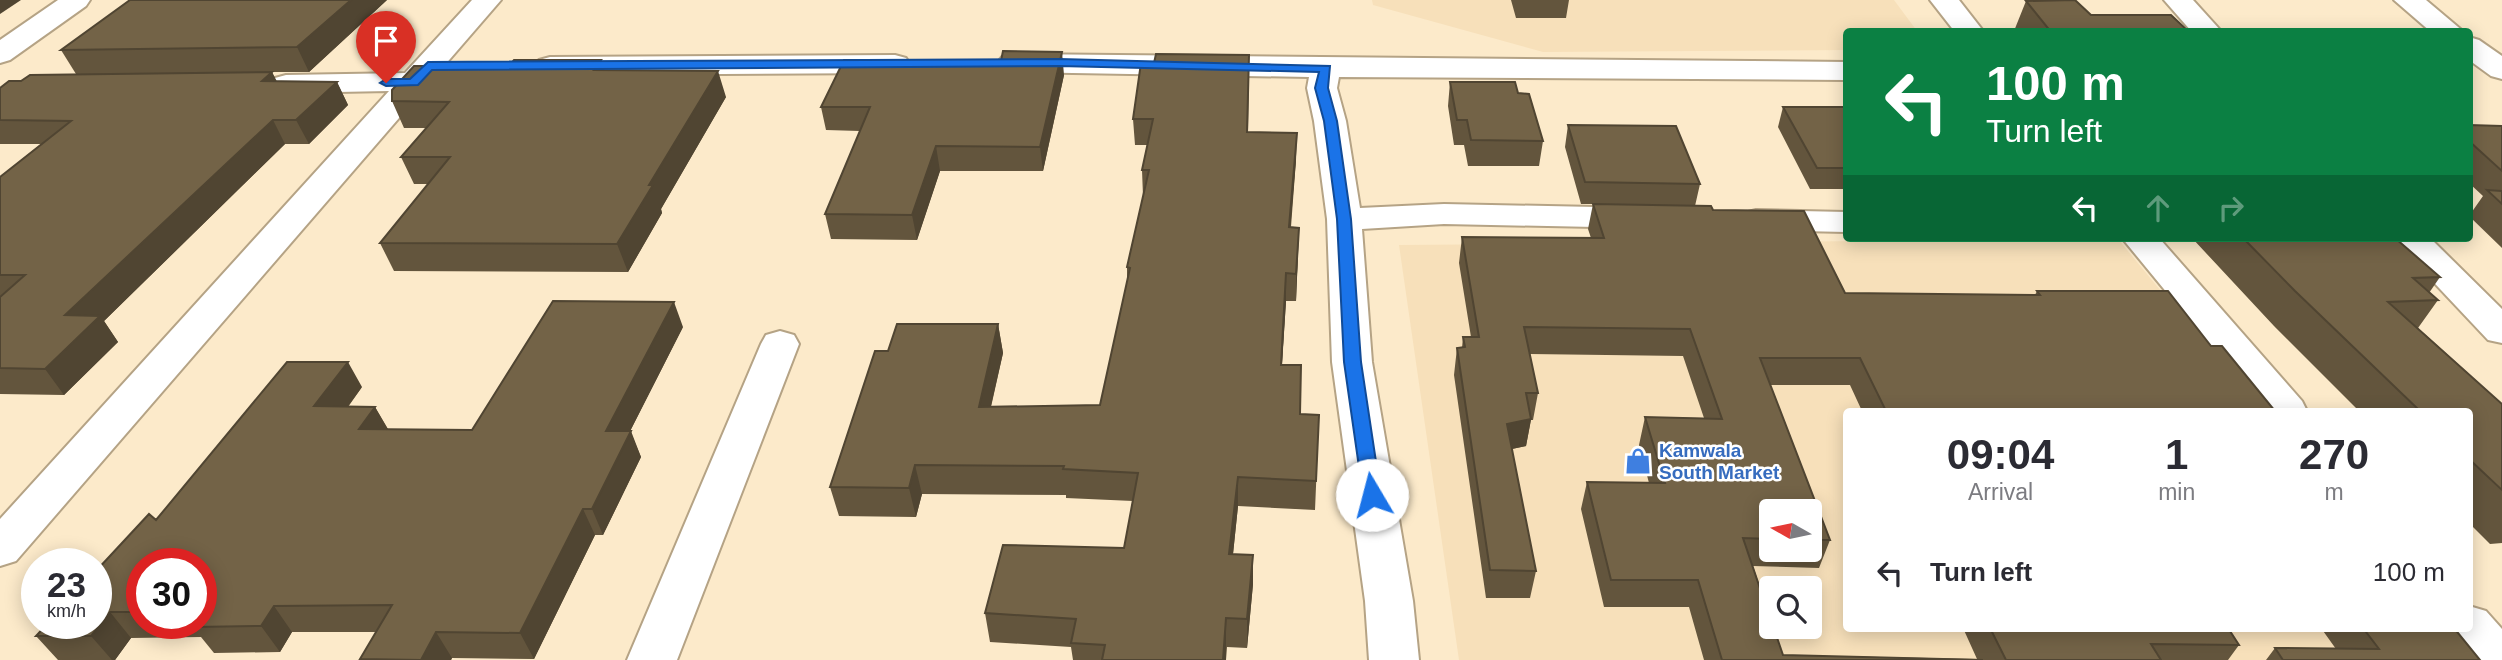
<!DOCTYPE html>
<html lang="en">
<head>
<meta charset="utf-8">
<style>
	body { margin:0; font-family:Arial,sans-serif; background:#f2f2f3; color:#2b2b33; height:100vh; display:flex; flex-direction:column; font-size:26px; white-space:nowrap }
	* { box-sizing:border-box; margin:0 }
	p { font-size:23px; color:#7c7c81 }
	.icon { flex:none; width:38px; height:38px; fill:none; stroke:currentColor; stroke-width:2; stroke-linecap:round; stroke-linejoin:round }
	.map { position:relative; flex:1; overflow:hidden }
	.side { position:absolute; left:1843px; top:408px; width:630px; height:224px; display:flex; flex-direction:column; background:#fff; border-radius:7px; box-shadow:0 4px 18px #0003 }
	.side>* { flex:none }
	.banner { position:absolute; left:1843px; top:28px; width:630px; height:214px; border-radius:7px; box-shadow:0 4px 18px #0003; background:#0b8043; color:#fff; overflow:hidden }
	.needle { width:46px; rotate:279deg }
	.controls { position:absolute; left:1759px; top:499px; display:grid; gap:14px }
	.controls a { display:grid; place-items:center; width:63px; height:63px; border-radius:7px; background:#fff; box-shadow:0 4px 18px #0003; font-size:35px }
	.speed { position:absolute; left:21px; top:548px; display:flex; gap:14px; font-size:35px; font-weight:700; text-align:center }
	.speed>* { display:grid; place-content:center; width:91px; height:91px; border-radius:50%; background:#fff; box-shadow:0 4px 18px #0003; line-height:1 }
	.speed small { font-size:18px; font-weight:400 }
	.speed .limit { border:10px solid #d22; background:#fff; color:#111 }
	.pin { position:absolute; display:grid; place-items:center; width:60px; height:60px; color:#fff; margin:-72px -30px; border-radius:50% 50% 50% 0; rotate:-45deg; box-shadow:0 0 7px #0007 }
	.pin .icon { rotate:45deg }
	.me { position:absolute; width:77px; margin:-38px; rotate:352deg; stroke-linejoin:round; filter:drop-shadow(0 0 5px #0008) }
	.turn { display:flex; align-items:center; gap:24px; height:147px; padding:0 28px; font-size:32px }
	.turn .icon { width:91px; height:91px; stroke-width:2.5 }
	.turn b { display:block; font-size:49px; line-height:60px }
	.lanes { display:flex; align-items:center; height:66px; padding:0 28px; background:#0003; justify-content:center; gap:35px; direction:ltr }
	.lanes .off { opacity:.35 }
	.eta { display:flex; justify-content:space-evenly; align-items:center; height:119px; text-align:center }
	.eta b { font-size:42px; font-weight:800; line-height:49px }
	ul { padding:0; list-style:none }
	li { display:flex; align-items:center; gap:21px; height:91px; padding:0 28px }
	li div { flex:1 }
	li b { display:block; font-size:26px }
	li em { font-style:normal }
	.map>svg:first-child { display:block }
	.built { fill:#f7e0ba; fill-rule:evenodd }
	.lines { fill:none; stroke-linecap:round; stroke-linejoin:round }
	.street-casing { stroke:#b5a385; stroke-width:4 }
	.street { fill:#fff; fill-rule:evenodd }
	.wall { fill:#63553d; fill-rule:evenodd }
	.shaded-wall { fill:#504532 }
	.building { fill:#736347; stroke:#504532; stroke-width:2 }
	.route { fill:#1a73e8; stroke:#114b97; stroke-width:2 }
	.labels { text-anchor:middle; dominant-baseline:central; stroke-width:5; stroke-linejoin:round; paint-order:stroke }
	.shop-label { font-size:19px; font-weight:bold; fill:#366cbe; stroke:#fff; text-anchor:start }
</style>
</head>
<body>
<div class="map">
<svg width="2502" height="660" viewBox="0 0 2502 660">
	<rect width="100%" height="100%" fill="#fceaca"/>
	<path class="built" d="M1372 0H1894L1917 31 1846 32V50L1543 52 1373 5Z
		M2118 239 2260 411H1846V628H2440L2467 660H1459L1399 245ZM1771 511H1810V550H1771ZM1771 588H1810V626H1771Z"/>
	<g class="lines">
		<g class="street-casing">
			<path id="street" d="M58 0H90L86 6 10 60 0 63V40Z
				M472 0H501L16 561 0 566V519L389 91 286 93 275 90 271 84 275 78 286 75 405 73Z
				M1930 0H1959L1984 32H1955Z
				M2164 0H2193L2222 32H2192Z
				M2394 0H2426L2464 32H2431Z
				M2469 37 2479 40 2502 56V79L2491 76 2469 60Z
				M1012 54 1846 62V80L1339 77 1337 88 1346 121 1360 208 1444 204 1643 208 1655 211 1660 218 1655 225 1643 228 1444 224 1362 229 1372 362 1413 601 1419 660H1369L1365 601 1332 362 1327 219 1314 121 1307 88 1309 77 1012 72 1002 69 997 63 1002 57Z
				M895 55 906 58 910 64 906 70 895 73 550 75 539 72 535 66 539 60 550 57Z
				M1756 210 1846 212V232L1756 230 1744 227 1739 220 1744 213Z
				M2122 238H2159L2302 401 2307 411H2264Z
				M2392 238H2430L2502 309V343L2488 340Z
				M780 331 794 335 799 344 677 660H627L761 344 766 335Z
				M2469 606 2486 611 2502 629V660H2470L2447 628H2469Z"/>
		</g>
		<use href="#street" class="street"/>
	</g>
	<path class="wall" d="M387 0 309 72H272L276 81 337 82 348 105 309 144H285L104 321 118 342 64 395 0 394V177L41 144H0V88L21 81 76 74 61 50Z
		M1511 0H1569L1566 18H1516Z
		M2026 1 2091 15 2189 32 2014 31Z
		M601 60 604 70 726 97 661 209 662 213 628 272 394 271 380 243 428 184H414L401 157 426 128H404L392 101 509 66Z
		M1064 75 1043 171H940L917 240 831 239 825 214 860 131 826 130 821 107Z
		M1249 80 1248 132 1296 160 1291 227 1299 228 1296 301H1286L1282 365 1300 414 1319 415 1315 510 1238 506 1233 554 1253 555V584L1247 648 1227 647 1226 660H1073L1071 647 990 642 985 613 1124 548 1133 501 1066 498V495L922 494 916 517 839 516 830 487 888 351 998 324 1003 353 991 407 1100 405 1127 281V267L1143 196 1142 170 1147 145H1135L1133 119Z
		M1450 82 1518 93 1543 141 1539 166H1468L1464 145H1454L1448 106Z
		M1783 107H1846V189H1810L1778 127Z
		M1568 125 1700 184 1695 206 1713 210 1845 293 2035 295 2037 291 2211 346 2275 411H1862L1850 385H1770L1830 540 1819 568 1753 566 1783 655 1977 659 1963 628H2228L2239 645 2228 660H1704L1689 607H1604L1581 509 1587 482 1649 483 1639 445 1645 417 1704 418 1683 356 1530 354 1538 393 1533 420H1531L1526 446 1512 449 1536 571 1530 598H1486L1454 375 1457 348H1462L1463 337H1471L1459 263 1462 237 1591 238 1588 229 1593 204H1581L1565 147ZM1771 511H1810V550H1771Z
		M2469 125 2502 126V248L2469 216 2483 196 2469 183Z
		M2192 238H2395L2440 277 2429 293 2438 300 2418 328 2502 404V543L2490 544 2469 523V411H2359L2274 326Z
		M683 327 630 431 641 457 603 535H595L534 659 452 658 451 660H360L376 632H292L280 652 214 653 201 637 131 638 115 660H58L36 636 156 520 362 387 348 407H375L388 429 472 430ZM142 564H201V623H142Z
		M2321 628H2454L2480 660H2266L2275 648 2336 649Z"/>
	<path class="shaded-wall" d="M0 0H21L0 14Z
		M351 0H387L309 72 297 47Z
		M1062 52 1064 75 1043 171 1040 147Z
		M601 60 610 86 594 70Z
		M718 71 726 97 661 209 662 213 628 272 617 244 649 185Z
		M272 72 284 95 262 81Z
		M337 82 348 105 309 144 296 120Z
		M273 120 285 144 104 321 118 342 64 395 45 369 65 315Z
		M1297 133 1296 160 1288 255 1289 227Z
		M936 146 940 171 917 240 912 215Z
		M1299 228 1298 255 1296 301V274Z
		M1286 273V301L1280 393 1281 365Z
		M674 302 683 327 617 457 606 431Z
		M998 324 1003 353 984 436 979 407Z
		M348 362 362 387 329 432 314 406Z
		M375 407 390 433 359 429Z
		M1531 419 1526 446 1502 451 1507 424Z
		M631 431 641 457 603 535 592 509Z
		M915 465 922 494 916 517 909 488Z
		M1238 477V506L1230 583 1229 554Z
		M583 509 595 535 534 659 520 633Z
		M1253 555V584L1247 648V619Z
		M274 606 292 632 280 652 261 626Z
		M110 612 131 638 115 660H112L91 636Z
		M1226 618V660H1223Z
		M436 632 452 658 451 660H421Z"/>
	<path class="building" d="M130 0H351L297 47 61 50Z
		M2075 0 2091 15H2171L2189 32H2051L2026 1Z
		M1003 51 1062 52 1040 147 936 146 912 215 825 214 870 107H821L844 60 1001 61Z
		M1156 54 1249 55 1247 132 1297 133 1289 227 1299 228 1296 274 1286 273 1281 365H1301L1300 414 1319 415 1316 481 1238 477 1229 554 1253 555 1247 619 1226 618 1223 660H1102L1105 645 1071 643 1076 619 985 613 1003 545 1124 548 1138 473 1063 469 1064 466 915 465 909 488 830 487 875 351H888L897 324H998L979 407 1100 405 1130 268 1127 267 1149 170H1142L1153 119H1133L1141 63H1154Z
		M514 60H601L594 70 718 71 649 185H653L617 244 380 243 450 157H401L449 102 392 101V90L414 66H509Z
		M272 72 262 81 337 82 296 120H273L65 315 100 316 45 369 0 368V297L25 275H0V177L71 121 0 120V88L9 81H21L30 75Z
		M1450 82H1515L1518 93 1529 94 1543 141 1471 140 1467 120H1457Z
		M1783 107H1846V168H1817Z
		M1568 125 1676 126 1700 184 1585 182Z
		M2469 125 2502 126V171L2469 141Z
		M2487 190 2502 191V204Z
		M1593 204 1711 206 1713 210 1804 211 1845 293 2040 295 2037 291H2168L2211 346H2222L2275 411H1886L1860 358H1760L1830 540H1810V511H1771V539L1743 538 1771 621V626H1773L1783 655 1983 660H1722L1698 580H1611L1587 482 1665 483 1645 417 1722 419 1690 329 1524 327 1538 393H1526L1531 419 1507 424 1536 571 1490 570 1457 348 1465 347 1463 337H1479L1462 237 1604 238Z
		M2243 238H2395L2440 277 2413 278 2438 300 2388 302 2502 404V490L2469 459V411H2420L2295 291Z
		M553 301 674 302 606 431H631L592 509H583L520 633 436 632 421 660 360 659 392 605 274 606 261 626 194 627 197 623H201V617L206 611H201V564H142V612H110L91 636H36L48 623H96V571L149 514 156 520 287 362H348L314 406 375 407 359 429 472 430Z
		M1990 628H2228L2239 645 2151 644 2161 660H2006Z
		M2363 628H2454L2480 660H2283L2275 648 2379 649Z"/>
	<path class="route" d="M1059 59 1330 66 1328 88 1337 121 1351 219 1361 362 1381 495 1379 499H1366L1363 495 1344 362 1337 219 1324 121 1315 88 1319 72 1059 66 432 70 418 85 386 86 380 83 386 79H410L428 62Z"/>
	<defs>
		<g id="shop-bare" transform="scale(2.1)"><path d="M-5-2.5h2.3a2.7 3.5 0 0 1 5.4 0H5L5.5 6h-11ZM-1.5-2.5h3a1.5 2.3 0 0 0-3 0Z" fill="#3f7fe0" stroke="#fff" stroke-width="2.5" paint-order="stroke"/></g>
	</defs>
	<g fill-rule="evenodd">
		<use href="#shop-bare" x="1638" y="461"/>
	</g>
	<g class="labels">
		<g class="shop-label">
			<text x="1659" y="450">Kamwala<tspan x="1659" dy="22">South Market</tspan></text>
		</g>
	</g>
</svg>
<div class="controls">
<a><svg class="needle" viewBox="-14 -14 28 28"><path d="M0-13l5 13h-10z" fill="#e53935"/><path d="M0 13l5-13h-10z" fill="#7c7c81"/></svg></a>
<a><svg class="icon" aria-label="search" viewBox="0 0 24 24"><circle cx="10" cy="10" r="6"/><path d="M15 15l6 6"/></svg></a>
</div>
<div class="speed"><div>23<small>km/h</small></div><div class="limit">30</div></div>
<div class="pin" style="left:386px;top:83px;background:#d93025"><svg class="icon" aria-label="arrive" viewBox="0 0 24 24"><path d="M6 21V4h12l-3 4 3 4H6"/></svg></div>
<svg class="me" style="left:1372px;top:495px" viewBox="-20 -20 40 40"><circle r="19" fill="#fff"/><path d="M0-13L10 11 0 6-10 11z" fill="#1a73e8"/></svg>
<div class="banner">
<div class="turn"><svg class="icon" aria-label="left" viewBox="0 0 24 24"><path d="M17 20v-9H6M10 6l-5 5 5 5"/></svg><div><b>100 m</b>Turn left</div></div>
<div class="lanes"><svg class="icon" aria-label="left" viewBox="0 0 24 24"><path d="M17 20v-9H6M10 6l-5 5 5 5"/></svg><svg class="icon off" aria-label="ahead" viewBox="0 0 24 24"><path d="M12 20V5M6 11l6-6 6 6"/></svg><svg class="icon off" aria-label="right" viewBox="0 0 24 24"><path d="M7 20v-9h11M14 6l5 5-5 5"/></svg></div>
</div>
<section class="side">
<div class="eta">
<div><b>09:04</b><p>Arrival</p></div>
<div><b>1</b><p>min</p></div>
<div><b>270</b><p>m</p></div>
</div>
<ul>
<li><svg class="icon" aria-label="left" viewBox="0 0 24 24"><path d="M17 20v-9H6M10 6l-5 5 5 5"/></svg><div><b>Turn left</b></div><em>100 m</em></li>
</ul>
</section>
</div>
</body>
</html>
